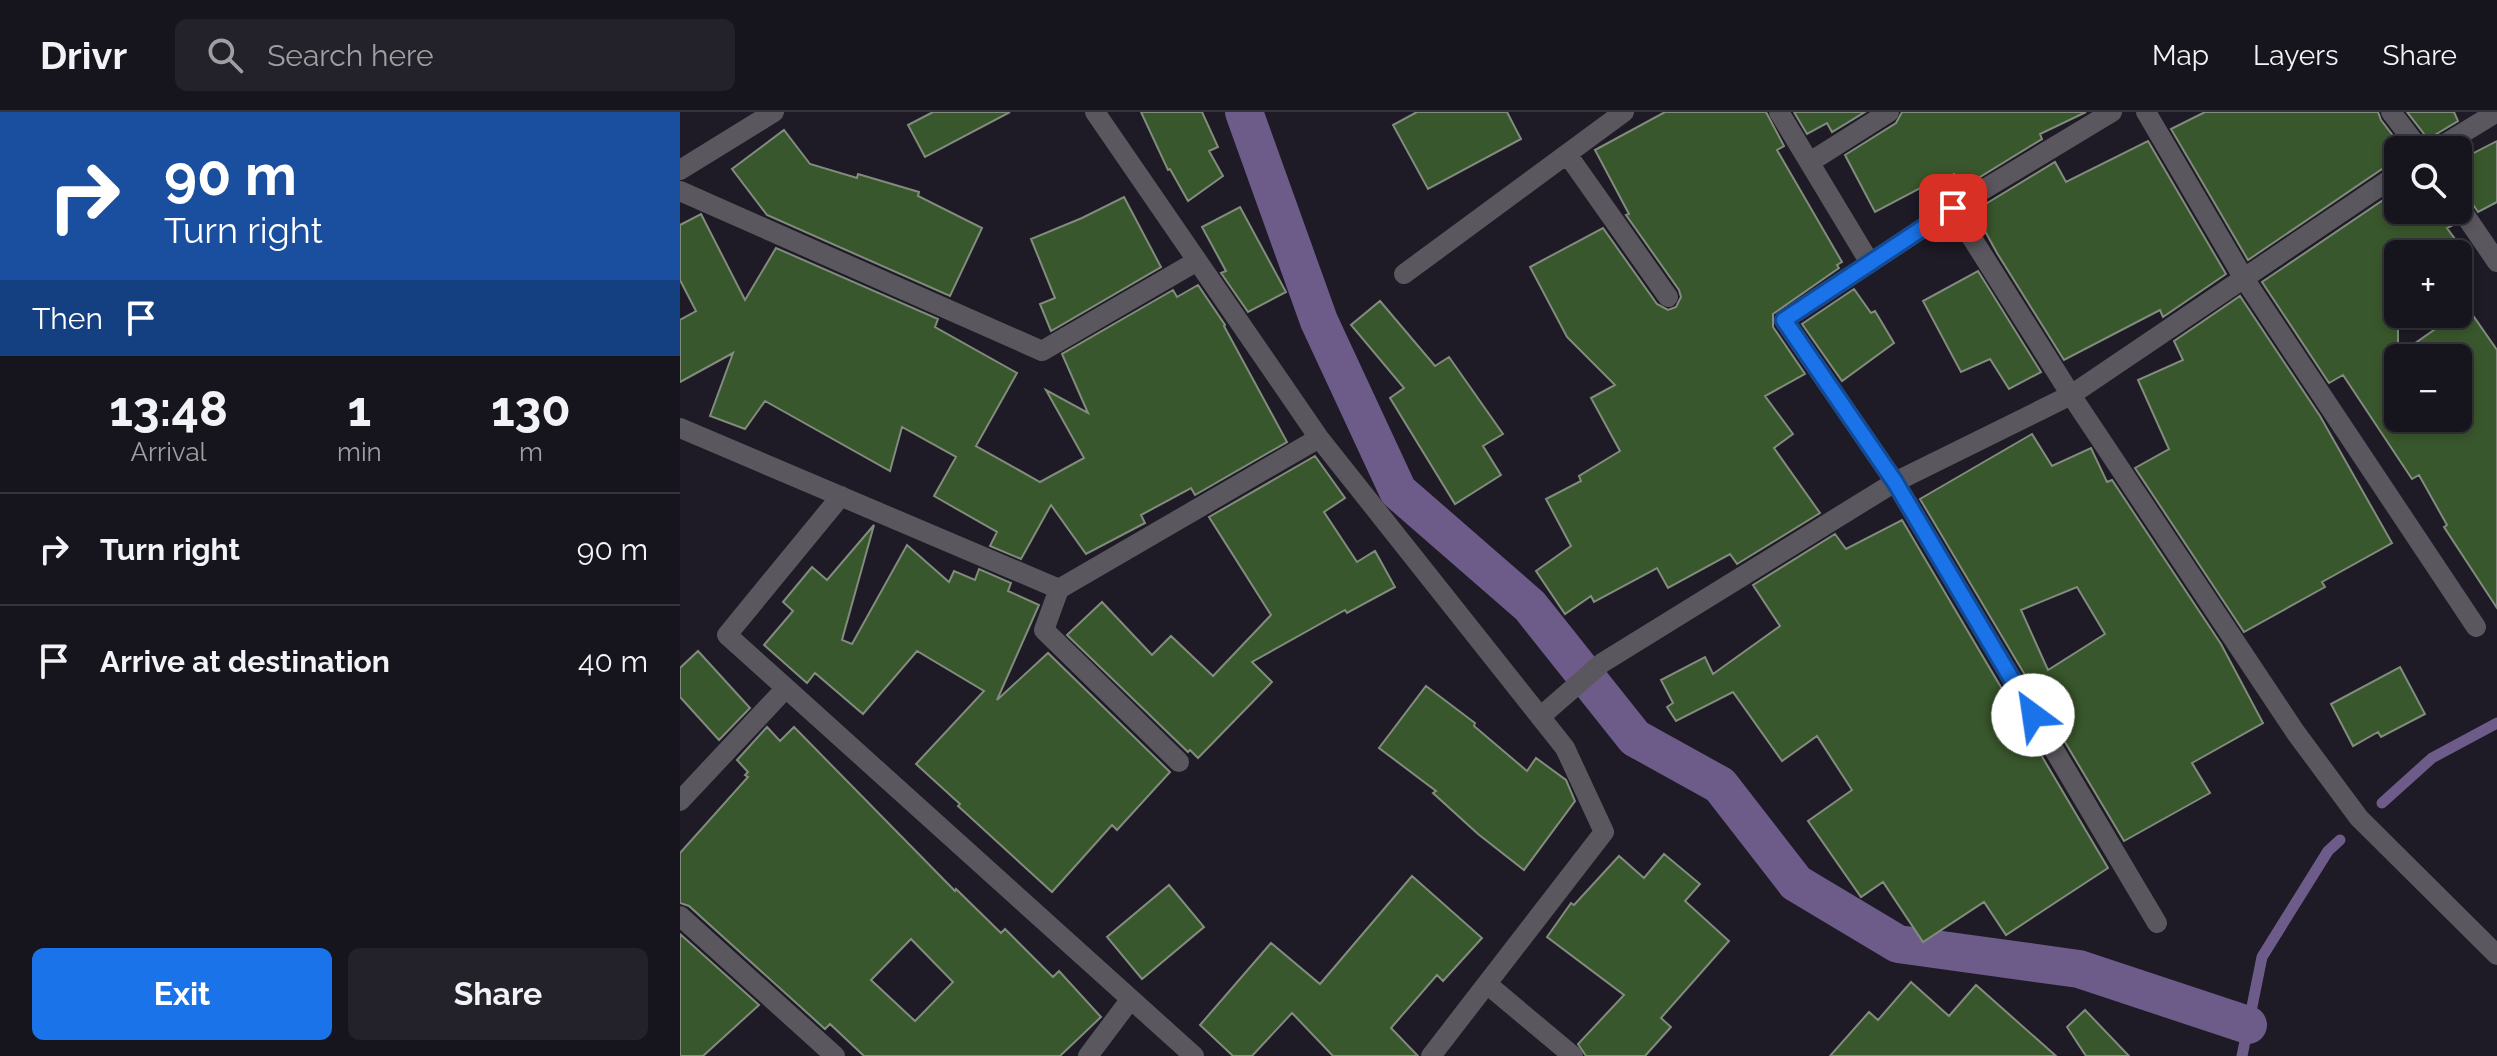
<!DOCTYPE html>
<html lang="en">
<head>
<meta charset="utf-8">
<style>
	body { margin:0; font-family:Raleway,sans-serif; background:#232129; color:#f1f3f6; height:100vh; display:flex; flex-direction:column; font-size:30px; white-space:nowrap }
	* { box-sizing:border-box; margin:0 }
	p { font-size:26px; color:#9e9ea3 }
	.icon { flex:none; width:44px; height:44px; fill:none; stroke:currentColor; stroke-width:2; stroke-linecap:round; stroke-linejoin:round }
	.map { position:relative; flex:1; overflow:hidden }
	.drawer { display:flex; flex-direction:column; background:#16141c; width:680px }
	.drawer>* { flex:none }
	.hud { background:#1a4fa0; color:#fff; overflow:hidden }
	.buttons { position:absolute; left:1704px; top:24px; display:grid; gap:16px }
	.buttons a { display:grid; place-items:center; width:88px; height:88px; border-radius:12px; background:#16141c; box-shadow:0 4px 12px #0003,0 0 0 2px #35333b; font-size:40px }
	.pin { position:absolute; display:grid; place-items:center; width:68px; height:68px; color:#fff; margin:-34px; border-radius:16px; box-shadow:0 4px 12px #0006 }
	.me { position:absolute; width:88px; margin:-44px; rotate:329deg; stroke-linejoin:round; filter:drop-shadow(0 0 6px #0008) }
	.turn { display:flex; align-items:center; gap:28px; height:168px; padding:0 32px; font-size:36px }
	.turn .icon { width:104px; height:104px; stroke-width:2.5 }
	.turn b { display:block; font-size:56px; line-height:68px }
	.then { display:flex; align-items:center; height:76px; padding:0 32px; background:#0003; gap:16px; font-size:30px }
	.eta { display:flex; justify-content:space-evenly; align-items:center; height:136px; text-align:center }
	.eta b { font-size:48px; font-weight:700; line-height:56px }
	.button { display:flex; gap:16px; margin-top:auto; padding:16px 32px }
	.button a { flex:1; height:92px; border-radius:12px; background:#1a73e8; color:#fff; font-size:32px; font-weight:700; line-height:92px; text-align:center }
	.button a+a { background:#232129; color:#f1f3f6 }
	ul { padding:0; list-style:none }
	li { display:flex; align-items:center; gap:24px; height:112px; padding:0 32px; border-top:2px solid #35333b }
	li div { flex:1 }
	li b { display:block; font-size:30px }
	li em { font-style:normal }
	header { display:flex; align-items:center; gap:48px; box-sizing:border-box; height:112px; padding:0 40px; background:#16141c; border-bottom:2px solid #35333b }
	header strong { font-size:38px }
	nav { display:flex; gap:44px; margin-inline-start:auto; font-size:28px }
	.search { width:560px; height:72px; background:#232129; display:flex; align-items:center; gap:20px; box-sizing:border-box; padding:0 28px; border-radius:12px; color:#9e9ea3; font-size:30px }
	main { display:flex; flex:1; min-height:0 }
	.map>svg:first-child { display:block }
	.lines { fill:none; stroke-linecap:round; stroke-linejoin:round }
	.stream { stroke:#6d5b8a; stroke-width:11 }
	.canal { stroke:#6d5b8a; stroke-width:38 }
	.building { fill:#39572c; stroke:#828c7e; stroke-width:2; fill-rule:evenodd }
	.minor { stroke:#5a585e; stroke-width:20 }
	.route-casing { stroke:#114b97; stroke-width:20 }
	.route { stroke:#1a73e8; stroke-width:14 }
</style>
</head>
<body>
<header>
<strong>Drivr</strong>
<div class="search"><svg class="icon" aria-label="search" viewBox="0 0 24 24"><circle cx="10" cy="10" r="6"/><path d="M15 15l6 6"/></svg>Search here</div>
<nav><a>Map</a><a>Layers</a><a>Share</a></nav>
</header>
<main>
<section class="drawer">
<div class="hud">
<div class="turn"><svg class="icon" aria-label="right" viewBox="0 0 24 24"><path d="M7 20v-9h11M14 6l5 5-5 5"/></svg><div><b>90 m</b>Turn right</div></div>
<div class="then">Then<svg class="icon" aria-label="arrive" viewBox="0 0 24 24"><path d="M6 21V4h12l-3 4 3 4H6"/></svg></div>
</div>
<div class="eta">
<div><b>13:48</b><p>Arrival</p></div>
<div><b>1</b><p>min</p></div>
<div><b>130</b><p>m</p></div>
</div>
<ul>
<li><svg class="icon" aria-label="right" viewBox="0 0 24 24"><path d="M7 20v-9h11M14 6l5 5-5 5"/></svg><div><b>Turn right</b></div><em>90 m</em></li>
<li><svg class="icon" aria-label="arrive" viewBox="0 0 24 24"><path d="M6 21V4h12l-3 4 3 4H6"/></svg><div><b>Arrive at destination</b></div><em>40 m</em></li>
</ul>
<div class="button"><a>Exit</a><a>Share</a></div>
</section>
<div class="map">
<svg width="1817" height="944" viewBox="0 0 1817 944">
	<rect width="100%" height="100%" fill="#1e1a26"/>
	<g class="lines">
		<path class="stream" d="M1702 691 1752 646 1817 611
			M1562 944 1582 845 1648 739 1660 728"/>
		<path class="canal" d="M564 0 639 209 718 379 850 494 955 626 1040 673 1116 771 1218 832 1399 857 1568 913"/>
	</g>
	<path class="building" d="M253 0H330L245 45 228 13Z
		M461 0H522L538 35 529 39 543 64 508 89 490 57 488 58Z
		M737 0H827L841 27 748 77 713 13Z
		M985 0H1086L1104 34 1097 38 1162 150 1157 153 1159 156 1093 202V215L1125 262 1085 284 1113 322 1094 336 1140 401 1057 452 1050 442 988 476 977 456 914 490 911 484 885 502 856 459 891 434 866 387 901 369 899 364 940 339 911 286 935 273 887 225 850 155 923 116 977 192 988 198 996 195 1001 185 999 178 946 103 949 102 915 38Z
		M1114 0H1185L1152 20 1147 11 1127 22Z
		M1222 0H1406L1360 22 1362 27 1282 76 1274 62 1246 78 1244 74 1195 100 1165 43 1216 11Z
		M1525 0H1698L1701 8 1724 38H1718V49L1711 51 1568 148 1491 17Z
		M1727 0H1774L1778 9 1748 27Z
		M104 18 130 52 177 66 178 62 239 80 238 84 302 116 270 184 87 103 52 57Z
		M1468 29 1546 162 1483 205 1480 198 1384 248 1317 141 1294 99 1375 50 1386 70Z
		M1817 29V90L1798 100 1788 85 1778 80V49Z
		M1718 78V98H1766L1775 112 1767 116 1786 142H1718V243L1787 195 1817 238V496L1764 415 1767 413 1739 363 1732 367 1663 263 1649 271 1582 170ZM1718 246H1778V306H1718Z
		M444 85 481 155 371 219 360 192 375 186 351 127 402 106Z
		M560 95 606 180 568 200 541 161 546 159 522 115Z
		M21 102 65 188 96 136 258 207 255 215 337 261 296 334 360 370 404 346 366 278 408 301 382 242 493 178 497 185 518 173 545 213 544 214 607 330 515 383 511 376 461 403 465 411 406 442 371 393 341 447 310 434 317 420 254 384 276 345 222 315 210 359 85 289 65 317 30 304 53 241 0 270V208L16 199 0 168V113Z
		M1298 159 1361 260 1329 277 1310 247 1281 260 1243 189Z
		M1174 177 1191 201 1195 199 1214 231 1162 269 1122 212Z
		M1560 184 1640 304 1712 431 1642 470 1645 475 1564 520 1455 356 1489 337 1458 268 1503 248 1494 229Z
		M700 189 755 254 769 245 823 322 803 334 821 363 775 392 710 286 724 276 671 213Z
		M1352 322 1372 354 1411 336 1427 370 1432 368 1541 532 1583 611 1512 651 1530 681 1444 729 1240 387ZM1397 475 1425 522 1368 558 1341 498Z
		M635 344 665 386 644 400 677 450 695 439 715 475 667 501 665 498 572 550 592 570 518 646 510 638 508 640 387 523 422 490 472 543 491 524 533 564 591 503 529 405Z
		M1222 408 1428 756 1326 823 1304 790 1243 830 1203 770 1181 785 1128 709 1172 678 1137 624 1102 649 1053 580 996 609 987 595 993 591 981 568 1025 545 1033 562 1100 514 1073 473 1155 422 1166 437Z
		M194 413 162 528 172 532 227 433 269 470 274 459 295 468 299 457 331 471 328 479 359 493 317 588 368 541 490 660 437 718 432 713 372 780 278 694 280 692 236 652 304 579 237 539 183 602 135 561 127 571 84 533 113 499 103 490 132 455 147 468Z
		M18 539 70 596 39 628 0 585V556Z
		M1720 555 1745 602 1701 625 1698 620 1673 634 1651 592Z
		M746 574 795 611 794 614 847 659 856 646 886 668 895 689 844 758 798 722 753 681 756 679 699 636Z
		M87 615 100 629 114 615 275 779 276 777 321 821 325 817 373 865 379 859 421 905 380 944H184L150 912 145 917 9 794 0 791V741L68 665 65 663 68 660 57 648ZM231 827 273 870 235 909 191 868Z
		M984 742 1020 772 1005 789 1049 829 981 906 991 915 965 944H906L898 932 944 883 867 825 891 791 894 793 939 744 964 766Z
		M732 764 802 826 763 869 757 863 711 916 738 944H653L612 901 572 944H553L520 913 591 831 640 872Z
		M489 773 524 815 462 867 427 825Z
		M0 822 79 893 23 944H0Z
		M1231 870 1269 904 1296 873 1376 944H1150L1189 900 1198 908Z
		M1405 898 1449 944H1406L1387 915Z"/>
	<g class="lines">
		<path class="minor" d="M415 0 639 326 885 636 924 720 751 944
			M1099 0 1190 151 1104 208 1215 370 1477 811
			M1466 0 1563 165 1796 515
			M1711 0 1740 38
			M1755 38 1817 0
			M887 42 988 185
			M1130 50 1209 0
			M0 58 94 0
			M0 79 362 239 517 149
			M1778 93 1817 150
			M1273 96 1391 283 1616 621 1679 706 1817 843
			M1190 151 1273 96 1432 0
			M724 162 944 0
			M0 316 379 477 639 326
			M379 477 364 518 499 650
			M106 576 514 944
			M860 605 922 551 1215 370 1391 283 1718 62
			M0 689 106 576 47 523 161 384
			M0 804 155 944
			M807 872 893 944
			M408 944 450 888"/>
	</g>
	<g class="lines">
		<g class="route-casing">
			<path id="route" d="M1273 96 1104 208 1215 370 1353 603"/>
		</g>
		<use href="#route" class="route"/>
	</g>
</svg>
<div class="buttons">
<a><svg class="icon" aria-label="search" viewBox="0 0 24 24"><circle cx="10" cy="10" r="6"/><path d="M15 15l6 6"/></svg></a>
<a>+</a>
<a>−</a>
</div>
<div class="pin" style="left:1273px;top:96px;background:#d93025"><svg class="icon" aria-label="arrive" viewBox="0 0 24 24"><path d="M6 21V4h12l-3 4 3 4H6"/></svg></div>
<svg class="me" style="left:1353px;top:603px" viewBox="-20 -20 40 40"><circle r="19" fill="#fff"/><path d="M0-13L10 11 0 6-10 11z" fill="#1a73e8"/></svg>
</div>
</main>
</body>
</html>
